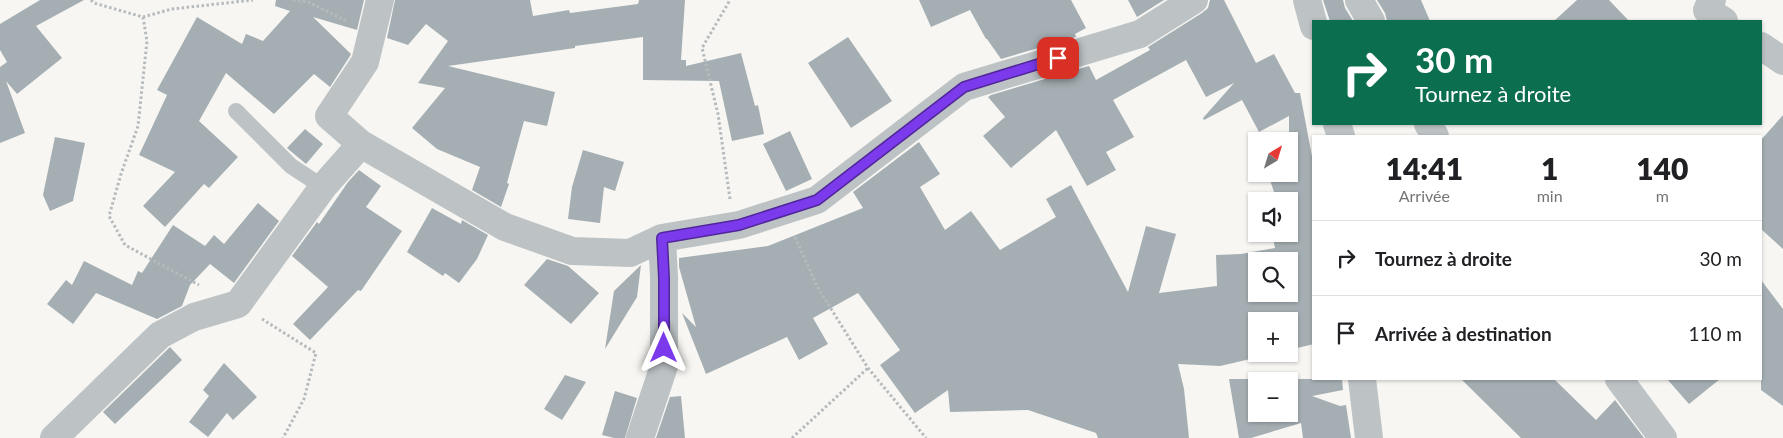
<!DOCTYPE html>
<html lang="fr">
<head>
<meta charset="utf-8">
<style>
	body { margin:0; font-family:Lato,sans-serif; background:#f2f2f2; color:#202124; height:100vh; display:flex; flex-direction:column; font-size:19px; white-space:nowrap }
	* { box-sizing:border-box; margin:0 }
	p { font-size:16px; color:#757577 }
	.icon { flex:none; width:28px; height:28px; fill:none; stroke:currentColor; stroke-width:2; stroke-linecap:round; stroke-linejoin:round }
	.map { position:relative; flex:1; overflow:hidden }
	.side { position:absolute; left:1312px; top:135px; width:450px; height:245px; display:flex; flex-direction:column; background:#fff; border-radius:0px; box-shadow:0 1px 4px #0004 }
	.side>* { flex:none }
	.guide { position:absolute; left:1312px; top:20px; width:450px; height:105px; border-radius:0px; box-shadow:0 1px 4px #0004; background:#0b6e4f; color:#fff; overflow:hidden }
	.needle { width:32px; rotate:38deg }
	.tools { position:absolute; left:1248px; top:132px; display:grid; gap:10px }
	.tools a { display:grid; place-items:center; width:50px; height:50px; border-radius:0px; background:#fff; box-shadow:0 1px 4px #0004; font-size:25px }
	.pin { position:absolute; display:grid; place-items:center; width:42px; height:42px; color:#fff; margin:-21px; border-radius:10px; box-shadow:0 2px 8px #0006 }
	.me { position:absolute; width:55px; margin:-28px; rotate:0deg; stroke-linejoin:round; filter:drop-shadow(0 0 4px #0008) }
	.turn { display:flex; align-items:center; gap:18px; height:105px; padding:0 20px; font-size:22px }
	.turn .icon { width:65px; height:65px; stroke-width:2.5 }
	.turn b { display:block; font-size:35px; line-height:42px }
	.eta { display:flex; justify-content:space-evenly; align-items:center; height:85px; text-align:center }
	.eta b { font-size:30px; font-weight:800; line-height:35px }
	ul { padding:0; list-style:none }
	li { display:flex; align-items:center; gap:15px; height:75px; padding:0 20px; border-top:1px solid #e0e0e0 }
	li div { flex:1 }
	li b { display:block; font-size:19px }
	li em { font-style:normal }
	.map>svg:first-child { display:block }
	.building { fill:#a5afb3; fill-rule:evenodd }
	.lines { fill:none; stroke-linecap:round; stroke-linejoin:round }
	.path { stroke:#b6babc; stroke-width:3; stroke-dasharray:2.5 2.5; stroke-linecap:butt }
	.lane { stroke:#bdc3c5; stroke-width:16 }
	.street { stroke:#bdc3c5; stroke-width:28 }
	.route-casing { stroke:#51269a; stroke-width:12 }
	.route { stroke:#7c3aed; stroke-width:9 }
</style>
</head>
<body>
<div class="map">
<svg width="1783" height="438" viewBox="0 0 1783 438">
	<rect width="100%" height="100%" fill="#f7f6f3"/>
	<path class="building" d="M40 0H84L36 26 62 58 17 94 6 81 25 133 0 143V67L7 62 0 50V24Z
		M276 0H364L357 30 313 17 351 54 350 56 330 87 314 74 274 114 226 73 199 121 238 157 209 188 204 184 165 227 143 206 175 172 139 155 167 95 157 90 197 17 242 44 246 34 263 41 290 11 275 6Z
		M395 0H530L533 16 569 10 570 13 638 4 639 0H685L681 60H686V66L741 53 755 106 758 105 764 134 732 141 719 81 643 80V37L575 46V48L448 66 555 92 547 126 524 121 507 183 509 184 501 207 472 190 480 167 437 149 412 128 445 88 418 83 448 41 426 24 408 45 387 38Z
		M919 0H1071L1086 28 1075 34 1076 37 1001 59 987 39H986L970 10 931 27Z
		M1128 0H1164L1137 17Z
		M1210 0H1224L1256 63 1274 54 1295 93H1300L1314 167V344L1289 350V321H1256V354H1272L1220 366 1178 364 1184 389 1189 438H1098L1096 433 1028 410 950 412 948 390 915 413 880 365 900 350 858 293 813 318 828 344 799 360 787 337 706 374 682 313 696 327 679 267V258L768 246 863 208 853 192 919 142 940 174 920 187 945 230 971 211 1000 250 1056 217 1046 199 1071 185 1128 292 1146 226 1176 234 1159 293 1217 286 1216 255 1241 254 1275 248 1272 234H1289V201H1277L1268 174H1289V116L1259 132 1242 100 1204 120 1203 118 1234 83 1206 97 1186 60 1113 100 1134 137 1106 152 1116 170 1087 186 1056 130 1011 168 983 136 1005 117 988 97 991 95 1089 66 1096 80 1150 50 1148 47 1202 13 1208 8ZM1256 261H1289V294H1256Z
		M1323 0H1343L1345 8 1353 21H1330Z
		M1377 0H1421L1430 21H1387L1385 13Z
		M1577 0H1609L1629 21H1554Z
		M848 37 892 101 851 128 808 63Z
		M1783 115V249L1761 229V140Z
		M305 129 323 144 306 164 287 148Z
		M790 131 812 179 786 191 763 144Z
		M55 137 85 143 73 201 50 211 43 195Z
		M583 150 624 162 615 191 604 187 600 223 568 219 572 187Z
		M359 170 381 186 366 207 402 231 361 291 358 290 310 340 293 324 328 287 292 256 317 222 319 224 348 182Z
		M258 203 279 221 234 283 210 264 190 285 182 306 157 319 96 293 73 324 47 304 66 280 72 285 84 261 132 285 138 271 142 273 173 225 205 246 214 235 224 244Z
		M432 208 461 224 462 220 488 235 477 259 459 283 445 273 443 276 407 252Z
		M547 259 568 266 599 293 571 324 524 285Z
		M641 265 637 297 605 349 614 291Z
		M1761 280 1783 309V406L1761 390Z
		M170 347 182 360 115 424 103 412Z
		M224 363 257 397 233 420 227 413 208 437 189 422 209 396 203 390Z
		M565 375 586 382 562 420 544 409Z
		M1229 379H1342L1343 390 1312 396 1340 406 1346 405 1351 438H1303L1301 423 1251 438H1239ZM1256 381H1289V414H1256Z
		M1461 379H1554L1596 420 1615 400 1644 438H1521Z
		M1667 379H1720L1689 404Z
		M615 391 637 398 625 438H614L602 435Z
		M681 396 685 438H656L670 397Z"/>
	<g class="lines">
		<path class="path" d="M91 0 94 3 143 17 172 9 253 0
			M293 0 308 2 347 21
			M143 17 147 41 138 126 121 174 109 216 125 245 199 285
			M730 199 718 114 702 48 730 0
			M795 237 818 288 868 368 926 438
			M262 319 316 353 304 399 283 438
			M792 438 868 368"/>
		<path class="lane" d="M236 111 291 166 323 187"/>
		<path class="street" d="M380 0 365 62 329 116 361 144 505 227 572 251 630 253 662 238 739 225 817 200 964 87 1140 34 1194 0
			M1307 0 1314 26
			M1359 0 1371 21
			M1712 0 1707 10 1724 21
			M1761 46 1783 61
			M1337 124 1341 136
			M1428 124 1435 136
			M1362 379 1369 438
			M1619 379 1663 438
			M54 438 160 335 194 317 238 304 323 187 361 144
			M640 438 664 366V277L662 238"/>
	</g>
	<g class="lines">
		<g class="route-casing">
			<path id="route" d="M664 348V278L662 238 739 225 817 200 964 87 1058 58"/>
		</g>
		<use href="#route" class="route"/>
	</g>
</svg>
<div class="tools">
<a><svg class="needle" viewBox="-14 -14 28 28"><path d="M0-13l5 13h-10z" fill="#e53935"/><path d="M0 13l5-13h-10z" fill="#757577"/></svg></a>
<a><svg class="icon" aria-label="sound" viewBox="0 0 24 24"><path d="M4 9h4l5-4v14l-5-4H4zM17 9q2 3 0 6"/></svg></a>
<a><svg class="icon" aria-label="search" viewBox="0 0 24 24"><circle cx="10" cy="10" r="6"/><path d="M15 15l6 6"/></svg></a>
<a>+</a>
<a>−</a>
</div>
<div class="pin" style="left:1058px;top:58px;background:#d93025"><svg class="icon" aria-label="arrive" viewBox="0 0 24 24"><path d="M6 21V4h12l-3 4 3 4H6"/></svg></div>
<svg class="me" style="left:664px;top:348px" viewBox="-20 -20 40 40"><path d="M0-17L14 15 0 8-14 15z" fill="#7c3aed" stroke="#fff" stroke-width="4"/></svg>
<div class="guide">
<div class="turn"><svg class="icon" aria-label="right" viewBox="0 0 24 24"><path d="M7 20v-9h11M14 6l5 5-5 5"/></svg><div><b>30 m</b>Tournez à droite</div></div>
</div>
<section class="side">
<div class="eta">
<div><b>14:41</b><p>Arrivée</p></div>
<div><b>1</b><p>min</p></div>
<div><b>140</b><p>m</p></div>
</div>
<ul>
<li><svg class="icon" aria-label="right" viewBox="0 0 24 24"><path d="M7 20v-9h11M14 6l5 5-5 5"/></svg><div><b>Tournez à droite</b></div><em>30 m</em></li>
<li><svg class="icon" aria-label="arrive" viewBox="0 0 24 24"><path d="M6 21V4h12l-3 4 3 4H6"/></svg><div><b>Arrivée à destination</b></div><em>110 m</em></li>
</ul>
</section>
</div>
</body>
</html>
